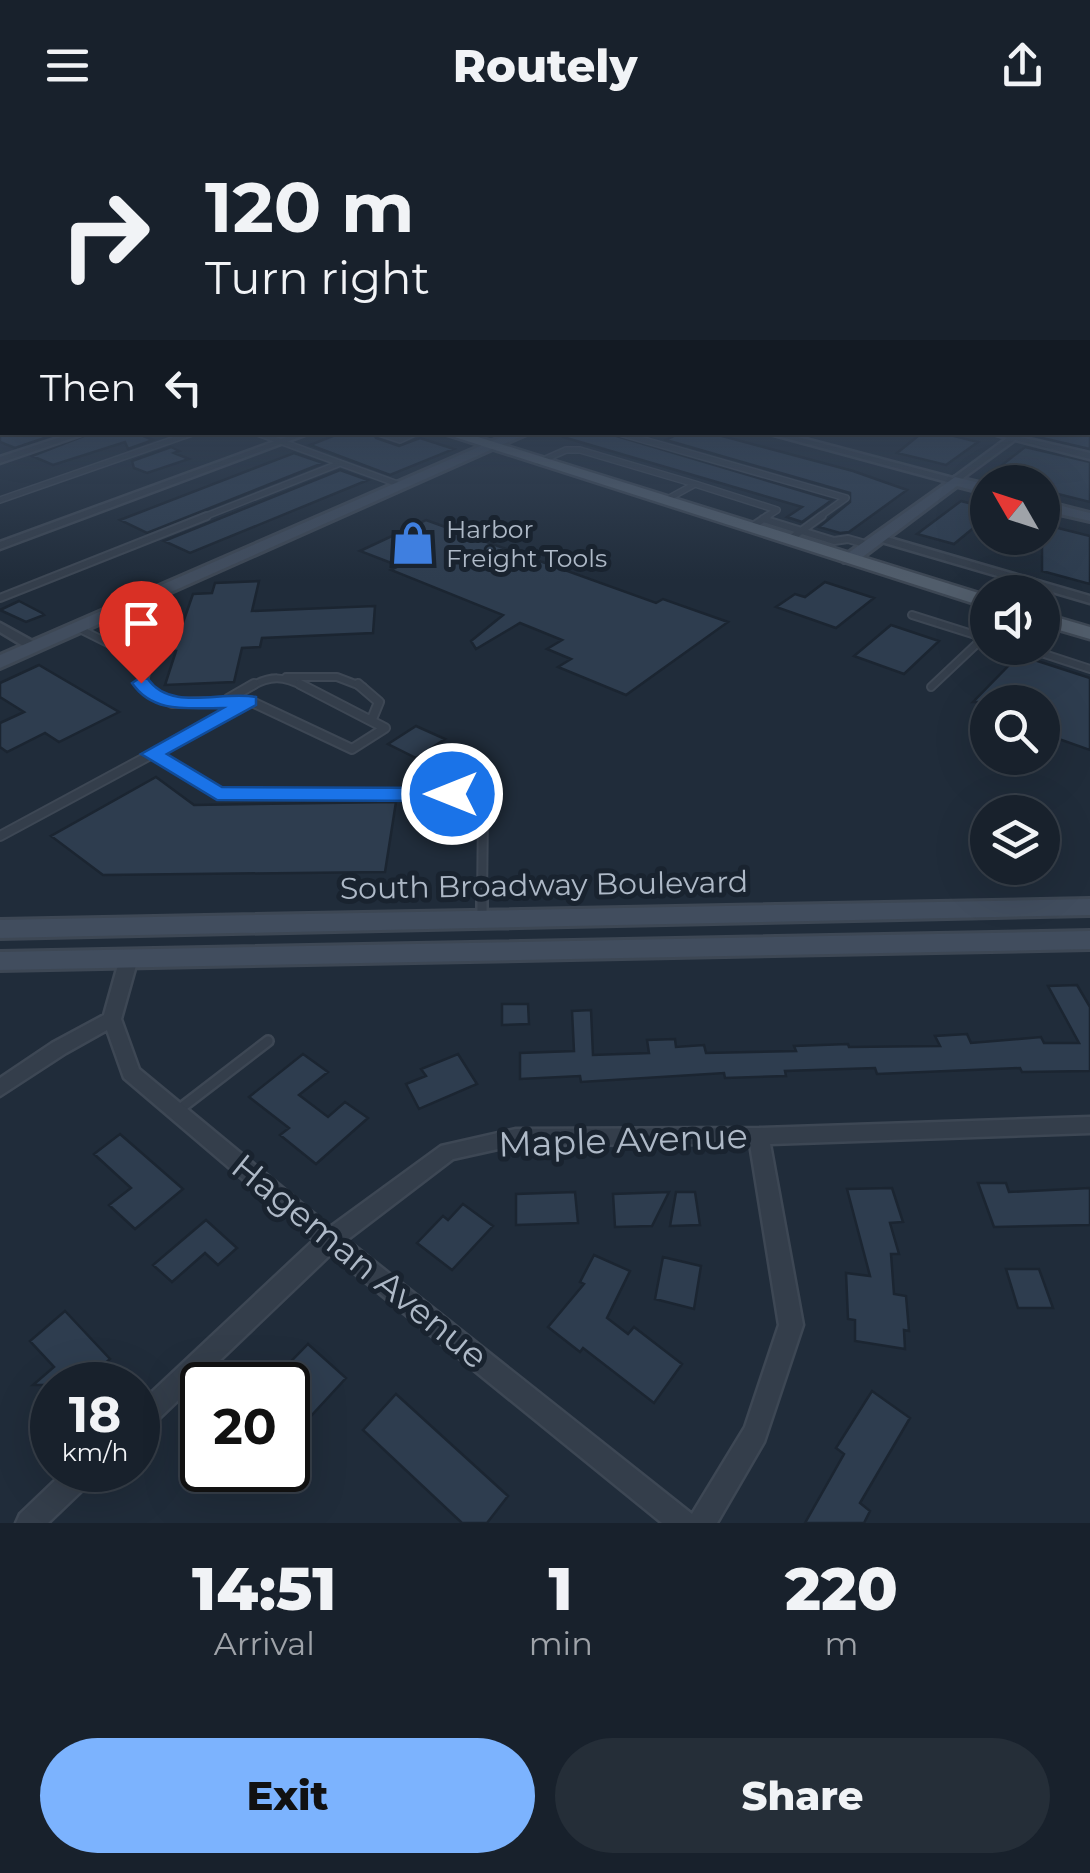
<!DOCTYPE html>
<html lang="en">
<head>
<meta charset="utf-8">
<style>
	body { margin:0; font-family:Montserrat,sans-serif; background:#252e38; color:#f1f3f6; height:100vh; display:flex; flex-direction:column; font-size:38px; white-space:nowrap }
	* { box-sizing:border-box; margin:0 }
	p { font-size:32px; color:#9fa3a9 }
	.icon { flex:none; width:55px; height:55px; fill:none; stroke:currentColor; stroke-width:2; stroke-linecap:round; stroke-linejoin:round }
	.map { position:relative; height:1393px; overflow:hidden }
	.side { display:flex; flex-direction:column; background:#18212c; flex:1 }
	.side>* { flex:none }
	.hud { position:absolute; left:0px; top:0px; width:1090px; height:305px; box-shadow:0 10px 40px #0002,0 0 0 2px #363e48; background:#18212c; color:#f1f3f6; overflow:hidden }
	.needle { width:65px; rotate:309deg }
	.fabs { position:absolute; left:970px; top:335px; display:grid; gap:20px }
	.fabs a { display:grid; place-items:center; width:90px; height:90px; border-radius:50%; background:#18212c; box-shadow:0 10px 40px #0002,0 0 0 2px #363e48; font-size:50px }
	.speed { position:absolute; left:30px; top:1232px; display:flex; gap:20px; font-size:50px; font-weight:700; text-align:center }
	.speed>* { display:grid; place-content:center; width:130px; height:130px; border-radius:50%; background:#18212c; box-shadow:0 10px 40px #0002,0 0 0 2px #363e48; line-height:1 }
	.speed small { font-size:25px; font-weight:400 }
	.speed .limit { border:5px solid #111; border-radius:15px; background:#fff; color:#111 }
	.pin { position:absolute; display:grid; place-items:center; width:85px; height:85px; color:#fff; margin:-102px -42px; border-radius:50% 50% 50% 0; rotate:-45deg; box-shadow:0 0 10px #0007 }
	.pin .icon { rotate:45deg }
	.me { position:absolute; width:110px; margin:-55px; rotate:270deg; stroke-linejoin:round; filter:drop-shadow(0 0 8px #0008) }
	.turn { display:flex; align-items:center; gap:35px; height:210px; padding:0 40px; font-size:45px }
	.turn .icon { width:130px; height:130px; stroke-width:2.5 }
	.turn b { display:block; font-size:70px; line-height:85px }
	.then { display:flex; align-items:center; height:95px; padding:0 40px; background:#0003; gap:20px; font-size:38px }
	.eta { display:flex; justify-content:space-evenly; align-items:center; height:170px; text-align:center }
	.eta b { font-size:60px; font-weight:800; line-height:70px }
	.action { display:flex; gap:20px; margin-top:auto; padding:20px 40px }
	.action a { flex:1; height:115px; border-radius:60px; background:#7cb3fe; color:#111; font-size:40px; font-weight:800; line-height:115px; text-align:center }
	.action a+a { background:#252e38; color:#f1f3f6 }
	header { display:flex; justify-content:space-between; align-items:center; height:130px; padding:0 40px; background:#18212c; font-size:45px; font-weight:800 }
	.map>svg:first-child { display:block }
	.building { fill:#2e3d4f; stroke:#1b2531; stroke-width:2.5 }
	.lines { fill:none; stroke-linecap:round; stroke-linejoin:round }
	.lane-far3-casing { stroke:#3d4754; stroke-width:8 }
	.lane-far2-casing { stroke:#3d4754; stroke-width:10 }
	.lane-far1-casing { stroke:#3d4754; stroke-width:12 }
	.lane-casing { stroke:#3d4754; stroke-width:14 }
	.street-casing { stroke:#3d4754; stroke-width:5 }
	.secondary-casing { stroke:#3d4754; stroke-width:6 }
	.primary-casing { stroke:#3d4754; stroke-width:5 }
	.lane-far3 { stroke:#343e4b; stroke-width:5 }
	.lane-far2 { stroke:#343e4b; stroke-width:6 }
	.lane-far1 { stroke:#343e4b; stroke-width:8 }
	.lane { stroke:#343e4b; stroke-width:9 }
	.street { fill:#343e4b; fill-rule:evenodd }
	.secondary { fill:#414d5e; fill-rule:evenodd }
	.primary { fill:#515d6b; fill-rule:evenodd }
	.route { fill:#1a73e8; stroke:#114b97; stroke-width:2.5 }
	.labels { text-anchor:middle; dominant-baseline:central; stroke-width:10; stroke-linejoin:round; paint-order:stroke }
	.far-poi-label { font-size:25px; fill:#aeb9c7; stroke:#19232f; text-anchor:start }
	.street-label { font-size:30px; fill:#aeb9c7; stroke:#19232f }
	.near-street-label { font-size:35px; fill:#aeb9c7; stroke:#19232f }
</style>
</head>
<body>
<header><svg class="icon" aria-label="menu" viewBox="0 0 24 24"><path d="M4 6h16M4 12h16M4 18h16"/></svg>Routely<svg class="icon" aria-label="share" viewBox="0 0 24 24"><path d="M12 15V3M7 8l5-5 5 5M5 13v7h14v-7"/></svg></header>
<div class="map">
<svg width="1090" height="1393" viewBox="0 0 1090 1393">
	<rect width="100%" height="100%" fill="#202c3a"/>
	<path class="building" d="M0 302H62L15 318 0 312Z
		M94 302H143V306L153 310 128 319 125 312 53 335 32 326Z
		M343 302H373L376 308 399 316 420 308 454 319 390 345 310 315Z
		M564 302H603L832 370 802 392 787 387 802 377 563 307Z
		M682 302 711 303 853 341 907 360 849 402 840 403 819 397 850 372V363L666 310Z
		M923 302H938L978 312 946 335 897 323Z
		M1045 302H1090V319L1038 307Z
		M171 317 179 321 174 323 189 329 147 343 134 338 132 331Z
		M1025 317 1090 332V372L1042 360V352H1015L988 346Z
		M294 323 323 333 147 403 120 390Z
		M340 340 368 350 190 423 164 411Z
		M961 371 988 378V386L954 414 917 404Z
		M426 390 656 473 663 469 728 492 626 565 558 537 571 529 547 519 562 510 520 493 476 519 471 511 503 485 391 440 399 436 360 421Z
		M1042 394 1090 406V454L1042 441Z
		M259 451 252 481 375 476 373 503 262 508 260 517 242 518 234 552 165 555 176 521H165L171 505 179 504 193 464 212 463 215 453Z
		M825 452 874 468 836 498 776 477 795 464 805 467Z
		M19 471 42 483 44 485 26 492 0 480Z
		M891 495 939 511 904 544 854 526Z
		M1019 525 1090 548V620L1042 603V572H973Z
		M39 535 119 582 59 612 45 603 7 622 0 617V593L24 582 0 567V553Z
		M416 596 445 609 416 628 388 614Z
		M156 647 194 675 396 672 385 742 103 745 51 706Z
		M1077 855 1090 877V941L1022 942 1020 938 877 944 875 938 785 941 786 946 725 948 724 943 581 952 580 946 520 949V923L574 921 572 881 591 880 593 925 649 923 647 910 675 909 676 917 704 915 706 923 796 921 794 916 848 914 849 917 940 916 935 906 967 904 971 913 1041 907 1044 913H1079L1048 856Z
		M502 874H528L529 894 502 895Z
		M303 924 328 942 299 965 328 987 345 972 368 988 316 1034 280 1005 289 998 249 967Z
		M458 924 477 954 419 979 406 954 426 946 421 939Z
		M120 1004 183 1059 135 1099 109 1075 131 1058 94 1024Z
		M978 1053H1006L1009 1062 1090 1058V1095L994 1097Z
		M892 1058 903 1092 890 1093 899 1124H891L894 1164 906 1166 909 1201 904 1200 905 1219 855 1211V1190L848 1189 846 1143 870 1146 847 1059Z
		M575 1062 578 1093 516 1095V1064Z
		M669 1062 652 1096 615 1097 613 1064Z
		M676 1062H695L700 1095 670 1096Z
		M463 1074 493 1096 452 1140 417 1113 443 1086 448 1090Z
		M206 1090 237 1118 218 1135 205 1123 172 1152 153 1135Z
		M594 1125 630 1141 607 1188 628 1204 634 1197 682 1234 654 1273 583 1218 580 1222 548 1197 584 1154 580 1152Z
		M663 1127 701 1136 694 1179 655 1169Z
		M1006 1139H1039L1053 1178H1018Z
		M65 1181 110 1229 81 1255H33L54 1237 30 1211Z
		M308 1214 346 1248 298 1300 288 1290V1255H268Z
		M872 1261 910 1288 860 1373 870 1381 864 1393H805L844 1324 836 1318Z
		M396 1264 508 1366 487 1393H462L363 1300Z"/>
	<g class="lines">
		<g class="lane-far3-casing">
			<path id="lane-far3" d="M255 302 403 356
				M616 302 846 368 818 388
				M379 303 400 310 417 302
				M539 332 566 320H580L695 354 664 371
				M695 354 777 380 764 388
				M0 370 195 302
				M201 388 338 334"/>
		</g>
		<g class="lane-far2-casing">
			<path id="lane-far2" d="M763 389 834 411 848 409 869 415
				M750 398 768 386
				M790 409 822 386
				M159 463 168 472 162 486
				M0 468 207 386
				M912 485 988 509
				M162 486 148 533 104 511Z
				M78 498 104 511
				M1026 518 1090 539
				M286 547H337L363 557
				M143 557 148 533
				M250 557C271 545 283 546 305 557
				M931 557 983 508"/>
		</g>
		<g class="lane-far1-casing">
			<path id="lane-far1" d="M144 554 143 558 172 573 250 571 352 619 385 598 300 554
				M358 554 379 572 372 589
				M228 569 254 554
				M152 624 249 571
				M0 706 152 624 217 664H452L473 670 483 681 482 772"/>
		</g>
		<g class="lane-casing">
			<path id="lane" d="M482 788V769
				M177 981 268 911"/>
		</g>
		<g class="street-casing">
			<path id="street" d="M0 262H2V267H0Z
				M1088 274H1090V279H1088Z
				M76 302H90L0 333V327Z
				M300 302H313L0 419V412Z
				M763 302H779L953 348 1007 308 987 302 1012 305 1025 302 1020 307 1090 323V329L1015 310 955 354Z
				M875 406H883L1090 466V473L875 410Z
				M0 493 38 514 40 517 34 521 30 520 0 502Z
				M129 822 135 824 138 828 121 889 139 939 330 1097 441 1016 516 999 759 998 1090 987V1003L770 1014 803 1195 764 1312 717 1393H662L331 1124 147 1300 138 1303V1275L314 1110 124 948 107 900 66 923 0 966V948L52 913 104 885 120 828 123 824ZM750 1014 779 1195 745 1297 692 1384 347 1110 453 1029 516 1015Z
				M66 1340H98L94 1349 48 1393H16L20 1384Z"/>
		</g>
		<g class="secondary-casing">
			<path id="secondary" d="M513 302H531L0 538V525Z
				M955 347 988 355V364L957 356 856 432H844V426Z
				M1042 371 1090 383V391L1042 380Z
				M1090 769V785L0 808V790Z
				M1090 801V819L0 840V822Z"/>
		</g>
		<g class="primary-casing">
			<path id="primary" d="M439 302H462L988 466V478Z
				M1042 483 1090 497V509L1042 495Z"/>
		</g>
		<use href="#lane-far3" class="lane-far3"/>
		<use href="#lane-far2" class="lane-far2"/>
		<use href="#lane-far1" class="lane-far1"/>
		<use href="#lane" class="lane"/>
		<use href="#street" class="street"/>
		<use href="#secondary" class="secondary"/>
		<use href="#primary" class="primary"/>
	</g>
	<linearGradient id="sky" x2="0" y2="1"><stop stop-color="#121820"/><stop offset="0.57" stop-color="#3c4b60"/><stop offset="1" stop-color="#3c4b60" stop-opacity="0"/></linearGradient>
	<rect width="1090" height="450" fill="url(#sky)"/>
	<path class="route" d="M141 547 148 549C171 582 222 560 256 567V575L167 624 222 657 452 658 463 664 452 671 217 670 141 624 223 578C189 578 153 584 132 553Z"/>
	<defs>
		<g id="shop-bare" transform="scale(3.45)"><path d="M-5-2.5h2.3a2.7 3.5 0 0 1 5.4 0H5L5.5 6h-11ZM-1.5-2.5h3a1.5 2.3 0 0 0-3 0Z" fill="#3f7fe0" stroke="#19232f" stroke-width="2.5" paint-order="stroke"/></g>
	</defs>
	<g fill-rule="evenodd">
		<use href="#shop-bare" x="413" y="413"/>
	</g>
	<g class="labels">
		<g class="far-poi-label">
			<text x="446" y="399">Harbor<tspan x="446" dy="29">Freight Tools</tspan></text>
		</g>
		<g class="street-label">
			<text transform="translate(544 755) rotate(-1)">South Broadway Boulevard</text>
		</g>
		<g class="near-street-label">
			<text transform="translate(623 1010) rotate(-2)">Maple Avenue</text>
			<text transform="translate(360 1131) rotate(39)">Hageman Avenue</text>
		</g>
	</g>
</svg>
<div class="fabs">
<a><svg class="needle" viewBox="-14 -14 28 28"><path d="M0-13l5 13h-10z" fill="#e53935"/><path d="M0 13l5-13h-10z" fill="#9fa3a9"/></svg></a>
<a><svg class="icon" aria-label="sound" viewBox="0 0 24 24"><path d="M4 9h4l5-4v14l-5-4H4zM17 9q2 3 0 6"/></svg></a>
<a><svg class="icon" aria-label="search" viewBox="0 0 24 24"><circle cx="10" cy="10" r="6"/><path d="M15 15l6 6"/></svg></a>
<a><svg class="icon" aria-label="layers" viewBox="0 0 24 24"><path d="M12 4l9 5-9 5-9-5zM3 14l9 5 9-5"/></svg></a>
</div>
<div class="speed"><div>18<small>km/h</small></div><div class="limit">20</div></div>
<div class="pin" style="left:141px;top:553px;background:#d93025"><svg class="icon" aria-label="arrive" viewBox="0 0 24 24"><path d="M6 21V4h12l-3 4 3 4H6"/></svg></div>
<svg class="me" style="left:452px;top:664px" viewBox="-20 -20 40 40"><circle r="17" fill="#1a73e8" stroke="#fff" stroke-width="3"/><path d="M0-11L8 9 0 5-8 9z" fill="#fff"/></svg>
<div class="hud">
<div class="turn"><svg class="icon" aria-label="right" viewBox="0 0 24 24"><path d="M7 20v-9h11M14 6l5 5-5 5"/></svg><div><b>120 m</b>Turn right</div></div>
<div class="then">Then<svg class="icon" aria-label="left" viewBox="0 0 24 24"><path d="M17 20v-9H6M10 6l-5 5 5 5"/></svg></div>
</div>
</div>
<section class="side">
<div class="eta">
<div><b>14:51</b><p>Arrival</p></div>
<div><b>1</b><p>min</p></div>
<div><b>220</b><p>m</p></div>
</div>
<div class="action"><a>Exit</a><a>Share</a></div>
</section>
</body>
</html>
